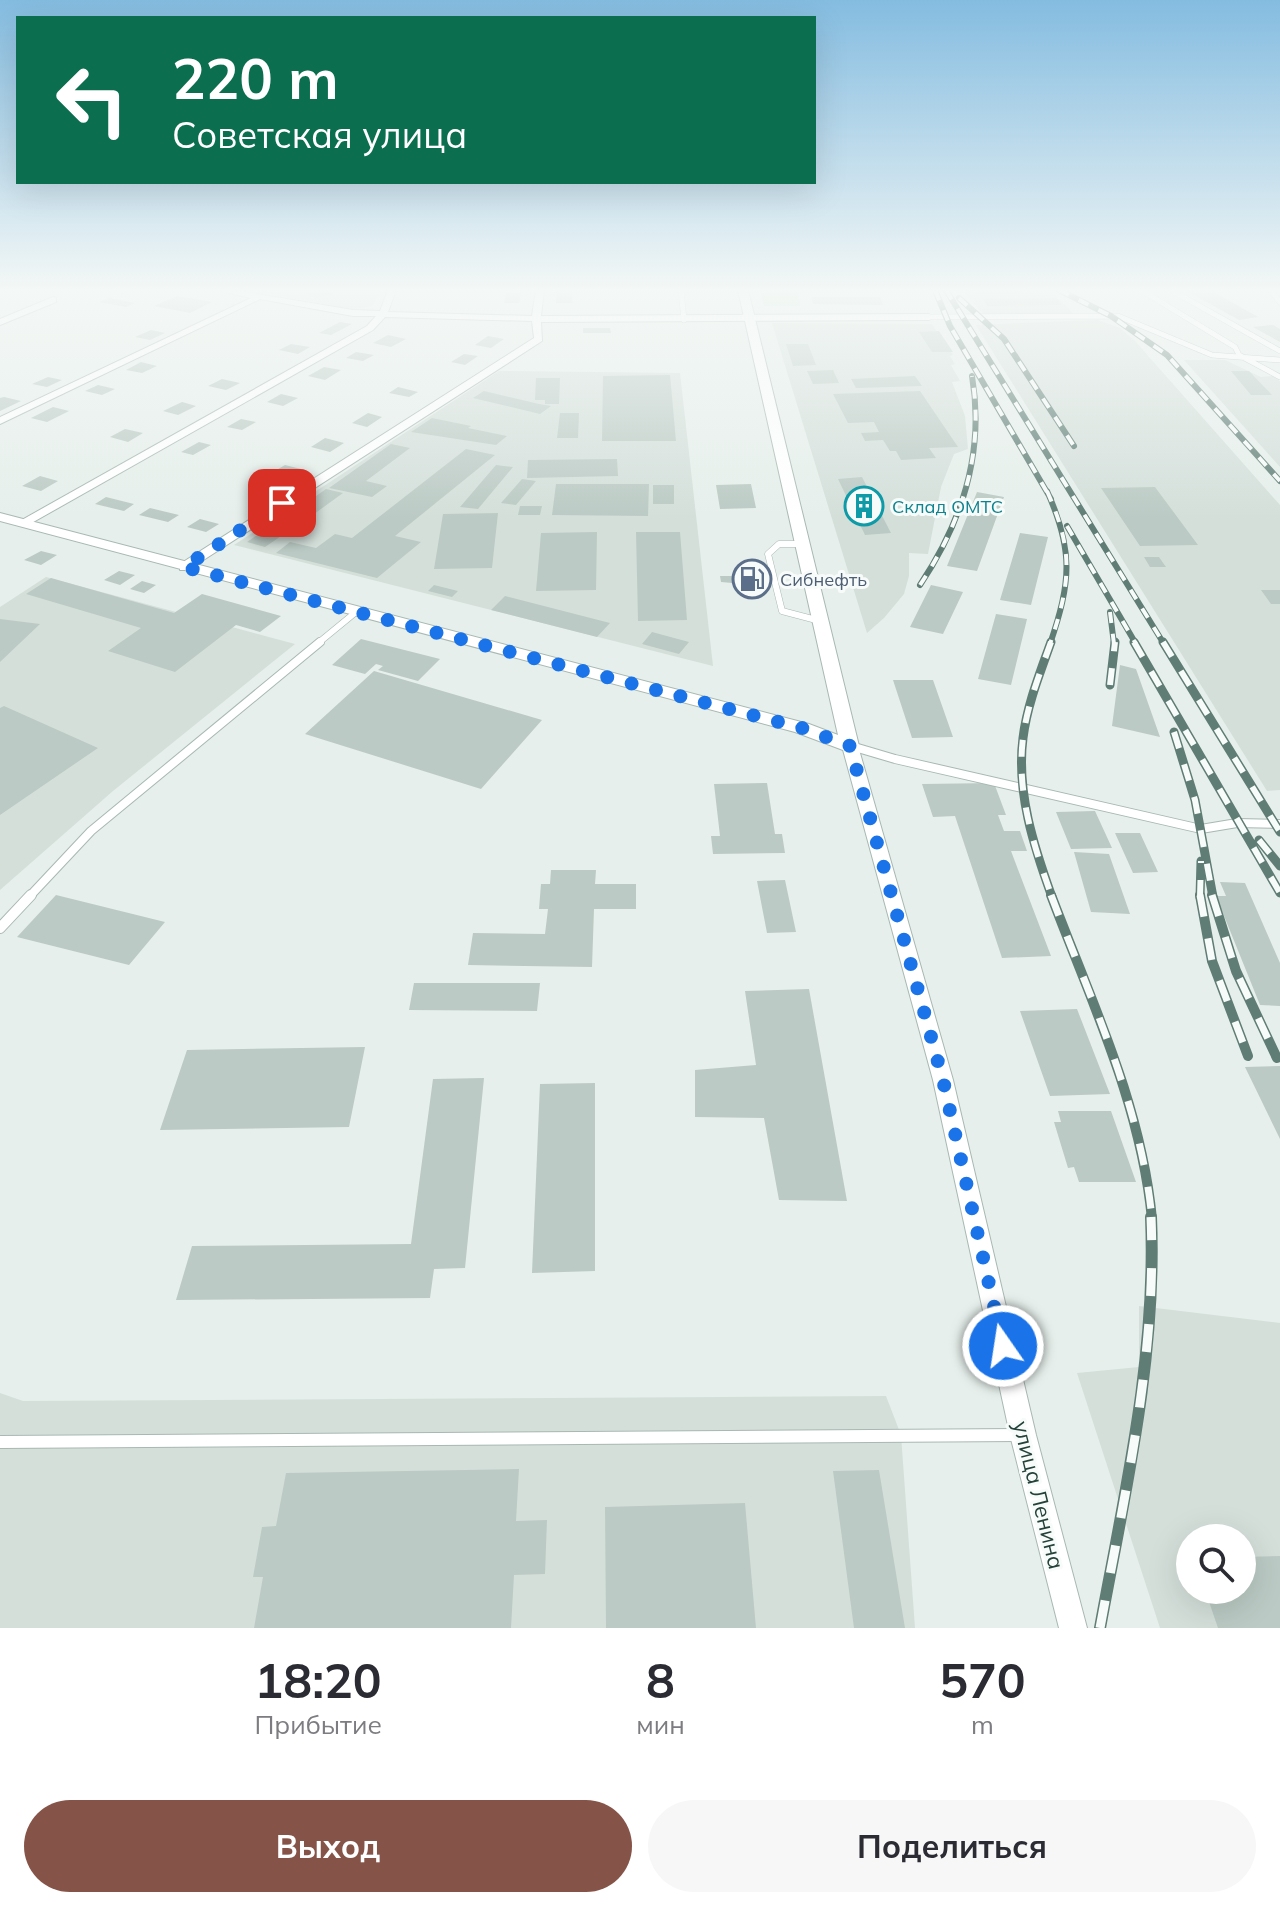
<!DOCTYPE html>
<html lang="ru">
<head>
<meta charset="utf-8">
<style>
	body { margin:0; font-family:Mulish,sans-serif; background:#f7f7f7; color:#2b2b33; height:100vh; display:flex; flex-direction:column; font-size:30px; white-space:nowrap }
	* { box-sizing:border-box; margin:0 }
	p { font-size:26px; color:#7c7c81 }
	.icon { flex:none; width:44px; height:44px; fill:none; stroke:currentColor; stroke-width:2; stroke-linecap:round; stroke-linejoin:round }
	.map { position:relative; height:1628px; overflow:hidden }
	.panel { display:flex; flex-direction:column; background:#fff; flex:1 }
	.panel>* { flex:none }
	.guide { position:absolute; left:16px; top:16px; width:800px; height:168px; border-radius:0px; box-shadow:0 8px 32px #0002; background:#0b6e4f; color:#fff; overflow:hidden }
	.tools { position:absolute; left:1176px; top:1524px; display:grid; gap:16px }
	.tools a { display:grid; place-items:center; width:80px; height:80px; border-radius:50%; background:#fff; box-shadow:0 8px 32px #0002; font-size:40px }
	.pin { position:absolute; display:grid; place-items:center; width:68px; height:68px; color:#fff; margin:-34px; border-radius:16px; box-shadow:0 4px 12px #0006 }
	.me { position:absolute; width:88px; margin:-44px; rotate:347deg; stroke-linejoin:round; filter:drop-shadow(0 0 6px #0008) }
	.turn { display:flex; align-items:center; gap:28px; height:168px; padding:0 24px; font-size:36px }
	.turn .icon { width:104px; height:104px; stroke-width:2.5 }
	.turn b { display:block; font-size:56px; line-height:68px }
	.eta { display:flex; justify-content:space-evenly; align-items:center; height:136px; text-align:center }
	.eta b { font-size:48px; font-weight:700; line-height:56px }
	.button { display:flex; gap:16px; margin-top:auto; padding:16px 24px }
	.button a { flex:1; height:92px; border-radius:48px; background:#855347; color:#fff; font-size:32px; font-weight:700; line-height:92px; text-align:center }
	.button a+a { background:#f7f7f7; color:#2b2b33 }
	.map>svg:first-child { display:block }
	.built { fill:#d4dfda; fill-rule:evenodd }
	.green { fill:#bfe0c8 }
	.building { fill:#bbcac4 }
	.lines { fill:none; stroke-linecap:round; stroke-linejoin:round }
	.service-far4-casing { stroke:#a8b8b2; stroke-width:6 }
	.service-far3-casing { stroke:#a8b8b2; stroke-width:7 }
	.service-far2-casing { stroke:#a8b8b2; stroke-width:10 }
	.service-far1-casing { stroke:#a8b8b2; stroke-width:12 }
	.service-casing { stroke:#a8b8b2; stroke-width:14 }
	.minor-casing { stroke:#a8b8b2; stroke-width:2 }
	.tertiary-casing { stroke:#a8b8b2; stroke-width:2 }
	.service-far4 { stroke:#fff; stroke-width:5 }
	.service-far3 { stroke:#fff; stroke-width:6 }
	.service-far2 { stroke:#fff; stroke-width:8 }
	.service-far1 { stroke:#fff; stroke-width:10 }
	.service { stroke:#fff; stroke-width:12 }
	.minor { fill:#fff; fill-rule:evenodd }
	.tertiary { fill:#fff; fill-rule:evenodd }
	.rail-far3-casing { stroke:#5f7d75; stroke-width:6 }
	.rail-far2-casing { stroke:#5f7d75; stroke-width:9 }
	.rail-far1-casing { stroke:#5f7d75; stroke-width:10 }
	.rail-casing { stroke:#5f7d75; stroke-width:12 }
	.rail-far3 { stroke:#f7fbf9; stroke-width:4; stroke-dasharray:11; stroke-linecap:butt }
	.rail-far2 { stroke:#f7fbf9; stroke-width:6; stroke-dasharray:17; stroke-linecap:butt }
	.rail-far1 { stroke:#f7fbf9; stroke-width:7; stroke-dasharray:22; stroke-linecap:butt }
	.rail { stroke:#f7fbf9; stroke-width:9; stroke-dasharray:28; stroke-linecap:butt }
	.route { stroke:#1a73e8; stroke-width:14; stroke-dasharray:0 25.2 }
	.labels { text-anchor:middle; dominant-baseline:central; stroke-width:6; stroke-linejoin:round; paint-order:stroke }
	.far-culture-label { font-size:18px; fill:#0d838f; stroke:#f7fbf9; text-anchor:start }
	.far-service-label { font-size:18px; fill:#4e5e75; stroke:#f7fbf9; text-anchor:start }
	.street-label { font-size:22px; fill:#24423a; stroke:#f7fbf9 }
</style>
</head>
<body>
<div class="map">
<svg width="1280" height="1628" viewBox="0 0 1280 1628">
	<rect width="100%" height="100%" fill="#e6efeb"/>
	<path class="built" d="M248 290H380L373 306 353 309Z
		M962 290H1050L1074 314 984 315Z
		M1098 320 1120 328 1135 341 1280 505V790L1267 791 976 325Z
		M772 323 932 324 953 355 950 356 955 364 951 365 960 381 952 382 965 416 968 449 954 454 941 487 928 554 909 553V576L904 594 884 618 867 633Z
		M1184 360H1225L1261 377 1272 376 1280 381V467Z
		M499 371 680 373 713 666 234 545Z
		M46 577 295 644 113 791 0 890V607Z
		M1139 1306 1280 1323V1628H1160L1077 1373 1139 1367ZM1190 1538H1242V1590H1190Z
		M0 1393 23 1401 886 1396 901 1435 915 1628H0Z"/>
	<path class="green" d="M760 290H835H798L800 306H764Z"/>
	<path class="building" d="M329 290 335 294 315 298 306 292Z
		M557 290H572V303H556Z
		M973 290H1047L1050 293 976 294Z
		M1185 290 1212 291 1258 317 1239 320Z
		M506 293H521L519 303H504Z
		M177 296 212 302 190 313 154 306Z
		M811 297H880L883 305 813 304Z
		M109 298 135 303 126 307 99 302Z
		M1056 298 1062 305 988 306 983 299Z
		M340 322 352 324 331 335 319 333Z
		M1273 325 1280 329V342L1253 327Z
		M583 328H610L611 333H583Z
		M151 330 165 333 150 340 135 337Z
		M939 331 953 352H932L919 332Z
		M388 335 406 339 391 347 373 343Z
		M488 336 504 339 491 348 475 345Z
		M291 344 310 347 298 354 279 350Z
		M786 344H808L816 365 793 366Z
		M356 352 374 355 363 361 346 358Z
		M464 354 478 356 465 365 451 362Z
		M141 362 157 366 142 373 126 370Z
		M324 367 341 370 325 380 308 376Z
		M833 370 839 383 813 384 807 371Z
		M1231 371H1249L1272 395H1251Z
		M670 375 676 441H602L603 376Z
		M915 376 922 386 856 388 851 379Z
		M48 377 62 380 47 387 32 384Z
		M536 378H560L559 404H545V400H535Z
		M222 379 240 383 226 390 208 386Z
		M98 385 115 389 102 395 85 391Z
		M398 387 418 392 409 397 389 393Z
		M484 391 539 404 551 406 540 414 473 398Z
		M920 391 958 447 929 448 936 458 901 460 896 451H890L883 440 865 441 861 433 879 432 874 422 848 423 833 394Z
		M281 394 298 398 283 406 267 402Z
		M4 397 21 401 0 411V398Z
		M182 402 196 406 178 415 163 411Z
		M53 407 69 411 47 422 31 418Z
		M368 413 382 417 367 427 352 423Z
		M560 413H579L578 438H557Z
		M432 418 471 426 468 428 507 436 496 445 411 432Z
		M241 419 256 422 242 430 227 427Z
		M125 429 143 433 128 442 110 437Z
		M325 438 344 443 330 452 311 447Z
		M199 442 211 445 193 455 181 452Z
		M391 444 410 448 366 481 387 486 372 497 329 488Z
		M466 449 495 455 395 536 421 542 377 578 276 553 290 542 316 548 335 534 352 538Z
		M617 459 618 476 527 478 528 460Z
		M285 465 305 470 284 483 263 478Z
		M496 465 513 467 478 509 460 507Z
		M40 476 58 481 41 491 22 486Z
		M862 477 891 533 865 535 838 479Z
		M522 479 536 481 516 505 501 503Z
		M556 484H649L648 516 552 515Z
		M751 484 756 508 720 509 716 485Z
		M653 485H674V504H653Z
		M1155 487 1198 545 1140 546 1101 488Z
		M326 489 343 493 292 530 274 526Z
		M977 492 1004 497 977 571 947 566Z
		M106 497 134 504 124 511 95 504Z
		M520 506H542L540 515H518Z
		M150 508 179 515 168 522 139 515Z
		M498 513 492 568 434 569 443 514Z
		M200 519 219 524 206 532 187 527Z
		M269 527 287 532 265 547 247 542Z
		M597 532 596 590 536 591 541 533Z
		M636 532H680L687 620 638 621Z
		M1020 533 1048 537 1031 605 1000 600Z
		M41 551 57 555 41 565 24 560Z
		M1144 557H1159L1166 567H1150Z
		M119 571 135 575 120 585 104 580Z
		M747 572H764L766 586 721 582 720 576H748Z
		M51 578 174 613 202 594 281 616 260 632 236 625 175 672 108 651 141 628 26 594Z
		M142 581 156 585 144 593 130 589Z
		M434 585 458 591 452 597 428 591Z
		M931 585 963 592 943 634 910 627Z
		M1261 590H1280V604H1271Z
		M505 596 610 623 597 637 491 610Z
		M996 614 1027 619 1011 685 978 679Z
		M0 619 40 624 0 662Z
		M652 632 689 642 679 654 642 644Z
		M361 639 440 659 418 681 378 670 383 666 376 664 365 674 332 665Z
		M1120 665 1136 669 1160 737 1112 726Z
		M374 671 542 720 481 789 305 734Z
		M893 680H933L953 737 912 738Z
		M4 706 98 748 0 815V708Z
		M767 783 775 834H782L785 853 713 854 711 836H720L714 784Z
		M994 783 1006 815H998L1004 831H1020L1027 851H1011L1051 956 1002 958 955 816 933 817 922 784Z
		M1095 811 1112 848 1071 849 1056 812Z
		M1115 833H1140L1158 872 1133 873Z
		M1074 852 1109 854 1130 914 1091 912Z
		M551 870H596L595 884H636V909H594L592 967 468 965 473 933 545 934 548 909H539L541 884H550Z
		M785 880 796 932 767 933 757 881Z
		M1220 882 1245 883 1280 963V1006L1260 1005 1216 896H1226Z
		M56 895 165 922 129 965 17 937Z
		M414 983H540L537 1011 409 1010Z
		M809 989 847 1201 779 1200 764 1118 695 1117V1070L756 1065 745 991Z
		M1077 1009 1110 1094 1050 1096 1020 1011Z
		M365 1047 349 1127 160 1130 187 1050Z
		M1280 1066V1139L1245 1067Z
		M484 1078 465 1268 434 1269 430 1298 176 1300 192 1246 411 1244 433 1079Z
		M595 1083V1271L532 1273 540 1084Z
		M1058 1111H1111L1136 1182H1079L1074 1167 1068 1168 1054 1122H1061Z
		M519 1469 516 1521 547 1520 545 1574 514 1575 511 1628H254L263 1577H253L262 1527 276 1526 286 1473Z
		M879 1470 905 1628H854L833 1471Z
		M745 1503 756 1628H606L605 1507Z
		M1280 1556V1628H1218L1205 1590H1242V1557Z"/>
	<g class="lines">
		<g class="service-far4-casing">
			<path id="service-far4" d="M681 290 684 320
				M1141 290 1235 347 1239 355 1280 377
				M1171 290 1280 351
				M1270 290 1280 302
				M118 292 124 290
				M929 317 1118 316 1212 355 1280 360"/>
		</g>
		<g class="service-far3-casing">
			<path id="service-far3" d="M801 544H779L768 554 782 611 820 621
				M317 644 356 612"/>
		</g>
		<g class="service-far2-casing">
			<path id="service-far2" d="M851 746 895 759 1201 829 1237 823 1280 824
				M29 897 91 831 320 642"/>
		</g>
		<g class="service-far1-casing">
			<path id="service-far1" d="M0 928 31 895"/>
		</g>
		<g class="service-casing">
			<path id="service" d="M0 1442 1018 1435"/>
		</g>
		<g class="minor-casing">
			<path id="minor" d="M216 290H233L353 310 380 311 388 290H396L388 312 532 316 536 290H544L541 316 929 314 933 317 929 320 541 322 542 341 188 570H180V564L534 338 532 321 385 317 373 330 28 525H20V521L367 326 376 316H353L260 299 0 424V417L251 298Z
				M53 297 56 298V302L0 325V319Z
				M850 741 858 746 953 1080 1036 1435 1087 1628H1059L1010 1435 933 1080 842 746Z"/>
		</g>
		<g class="tertiary-casing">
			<path id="tertiary" d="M738 290H748L859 746 857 750H843L795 732 0 521V513L809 724 838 735Z"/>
		</g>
		<use href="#service-far4" class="service-far4"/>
		<use href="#service-far3" class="service-far3"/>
		<use href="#service-far2" class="service-far2"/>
		<use href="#service-far1" class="service-far1"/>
		<use href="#service" class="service"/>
		<use href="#minor" class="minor"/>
		<use href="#tertiary" class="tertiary"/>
		<g class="rail-far3-casing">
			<path id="rail-far3" d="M935 290 950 326 1051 499
				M946 290 1164 644
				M1059 290 1111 316 1167 355 1280 481
				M959 298 1004 339 1074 446
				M1047 491C1074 551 1071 582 1050 644
				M1067 526 1136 644
				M920 585C962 522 985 452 972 376
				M1110 612 1114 644"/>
		</g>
		<g class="rail-far2-casing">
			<path id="rail-far2" d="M1051 642C1040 673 1027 705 1023 738 1016 792 1034 847 1052 897
				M1134 642 1280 893
				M1163 642 1280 832
				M1110 685 1115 642
				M1174 732 1195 800 1213 897
				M1259 840 1280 866
				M1200 897 1201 861"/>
		</g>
		<g class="rail-far1-casing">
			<path id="rail-far1" d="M1051 895C1091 1001 1141 1104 1152 1219
				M1200 895 1212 961 1248 1056
				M1212 895 1236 971 1277 1058"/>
		</g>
		<g class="rail-casing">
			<path id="rail" d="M1100 1628C1125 1492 1157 1355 1151 1217"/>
		</g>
		<use href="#rail-far3" class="rail-far3"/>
		<use href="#rail-far2" class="rail-far2"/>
		<use href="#rail-far1" class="rail-far1"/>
		<use href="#rail" class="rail"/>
	</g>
	<linearGradient id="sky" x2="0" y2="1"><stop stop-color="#84bce0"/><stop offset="0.56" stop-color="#f4f8f6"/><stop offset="1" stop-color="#f4f8f6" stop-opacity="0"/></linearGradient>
	<rect width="1280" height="518" fill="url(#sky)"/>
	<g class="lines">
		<path class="route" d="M282 503 184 567 802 728 850 746 943 1080 1003 1346"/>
	</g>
	<defs>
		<g id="building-ring" transform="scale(2)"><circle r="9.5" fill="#f7fbf9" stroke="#0f9aa8" stroke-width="1.5"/><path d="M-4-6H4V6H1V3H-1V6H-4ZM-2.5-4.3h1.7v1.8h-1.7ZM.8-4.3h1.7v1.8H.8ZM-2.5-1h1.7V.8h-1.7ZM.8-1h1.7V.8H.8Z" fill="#0f9aa8"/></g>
		<g id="fuel-ring" transform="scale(2)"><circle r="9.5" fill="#f7fbf9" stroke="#5c6f8a" stroke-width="1.5"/><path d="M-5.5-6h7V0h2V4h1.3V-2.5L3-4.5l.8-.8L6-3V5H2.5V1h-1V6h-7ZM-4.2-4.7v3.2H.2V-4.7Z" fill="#5c6f8a"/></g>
	</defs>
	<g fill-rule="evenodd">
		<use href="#building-ring" x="864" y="506"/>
		<use href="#fuel-ring" x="752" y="579"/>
	</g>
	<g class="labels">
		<g class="far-culture-label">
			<text x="892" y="506">Склад ОМТС</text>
		</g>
		<g class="far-service-label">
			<text x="780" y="579">Сибнефть</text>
		</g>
		<g class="street-label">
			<text transform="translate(1039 1495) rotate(76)">улица Ленина</text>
		</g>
	</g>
</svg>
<div class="tools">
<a><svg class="icon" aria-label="search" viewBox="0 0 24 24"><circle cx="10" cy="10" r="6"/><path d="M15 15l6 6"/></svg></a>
</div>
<div class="pin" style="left:282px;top:503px;background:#d93025"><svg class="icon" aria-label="arrive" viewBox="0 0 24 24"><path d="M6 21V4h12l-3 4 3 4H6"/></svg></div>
<svg class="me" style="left:1003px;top:1346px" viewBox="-20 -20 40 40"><circle r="17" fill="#1a73e8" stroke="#fff" stroke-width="3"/><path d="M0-11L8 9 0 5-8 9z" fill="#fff"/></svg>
<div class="guide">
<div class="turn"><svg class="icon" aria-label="left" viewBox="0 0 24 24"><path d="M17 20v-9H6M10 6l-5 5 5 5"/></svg><div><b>220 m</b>Советская улица</div></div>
</div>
</div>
<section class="panel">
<div class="eta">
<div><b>18:20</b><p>Прибытие</p></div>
<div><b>8</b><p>мин</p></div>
<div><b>570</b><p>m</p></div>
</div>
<div class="button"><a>Выход</a><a>Поделиться</a></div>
</section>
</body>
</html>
